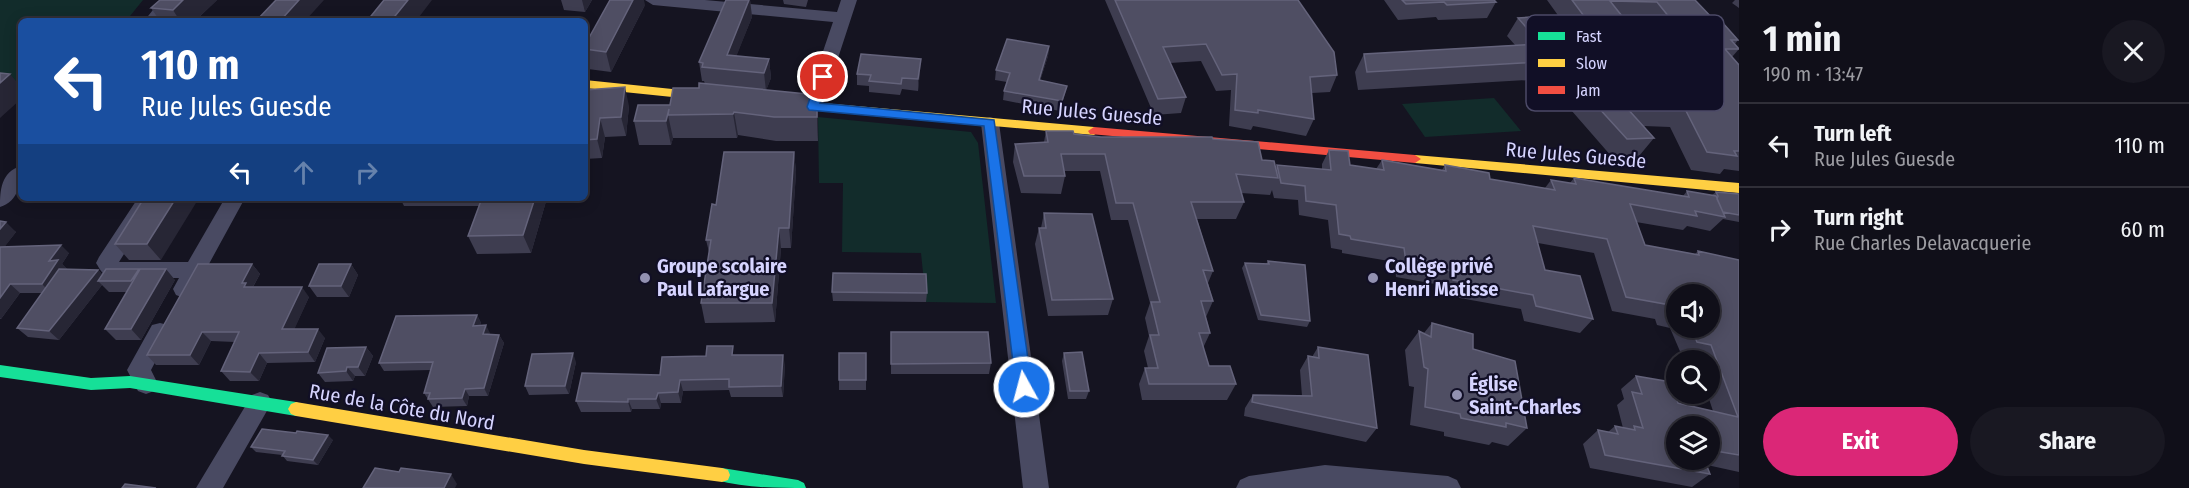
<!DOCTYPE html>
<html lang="en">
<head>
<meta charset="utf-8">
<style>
	body { margin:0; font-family:"Fira Sans Condensed",sans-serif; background:#191822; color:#f1f3f6; height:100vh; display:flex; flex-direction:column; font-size:22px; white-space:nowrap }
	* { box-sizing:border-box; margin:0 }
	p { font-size:20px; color:#9c9ca2 }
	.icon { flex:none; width:33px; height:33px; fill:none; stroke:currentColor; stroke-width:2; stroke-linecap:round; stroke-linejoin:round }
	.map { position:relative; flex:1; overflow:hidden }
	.side { display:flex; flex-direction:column; background:#100f19; width:450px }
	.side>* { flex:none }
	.hud { position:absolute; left:18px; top:18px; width:570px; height:183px; border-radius:9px; box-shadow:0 3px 15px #0003,0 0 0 2px #302f38; background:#1a4fa0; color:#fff; overflow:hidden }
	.fabs { position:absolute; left:1666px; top:284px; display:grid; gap:12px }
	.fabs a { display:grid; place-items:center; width:54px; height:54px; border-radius:50%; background:#100f19; box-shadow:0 3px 15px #0003,0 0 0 2px #302f38; font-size:30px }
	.pin { position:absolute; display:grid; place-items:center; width:51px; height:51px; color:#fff; margin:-26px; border:3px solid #fff; border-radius:50%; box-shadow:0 2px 6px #0007 }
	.me { position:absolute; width:66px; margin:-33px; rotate:353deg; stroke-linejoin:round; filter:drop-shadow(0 0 4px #0008) }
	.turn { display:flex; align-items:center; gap:21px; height:126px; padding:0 24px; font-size:27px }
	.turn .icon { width:78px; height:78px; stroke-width:2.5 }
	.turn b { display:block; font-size:42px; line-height:51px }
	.lanes { display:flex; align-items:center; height:57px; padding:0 24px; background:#0003; justify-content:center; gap:30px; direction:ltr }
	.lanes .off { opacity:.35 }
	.round { display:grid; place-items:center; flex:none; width:63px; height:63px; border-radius:32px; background:#191822 }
	.head { display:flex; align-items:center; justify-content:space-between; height:102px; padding:0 24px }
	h1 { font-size:36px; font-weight:700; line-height:45px }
	.cta { display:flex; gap:12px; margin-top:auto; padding:12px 24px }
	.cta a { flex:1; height:69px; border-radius:36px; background:#db2777; color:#fff; font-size:24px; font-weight:700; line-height:69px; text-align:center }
	.cta a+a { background:#191822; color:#f1f3f6 }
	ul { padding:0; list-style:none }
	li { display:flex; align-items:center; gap:18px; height:84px; padding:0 24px; border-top:2px solid #302f38 }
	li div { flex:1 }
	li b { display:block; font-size:22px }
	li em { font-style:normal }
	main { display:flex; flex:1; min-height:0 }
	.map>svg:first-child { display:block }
	.green { fill:#122c2b }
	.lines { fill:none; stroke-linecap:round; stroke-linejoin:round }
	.street { fill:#494a62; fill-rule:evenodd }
	.fast { fill:#16e098; fill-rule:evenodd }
	.slow { fill:#ffcf43; fill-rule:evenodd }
	.jam { fill:#f24e42; fill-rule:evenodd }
	.wall { fill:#3e3d50; fill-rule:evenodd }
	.shaded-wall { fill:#272635 }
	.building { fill:#4f4e63; stroke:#64637b; stroke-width:1.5; fill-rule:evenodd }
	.route { fill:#1a73e8; stroke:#114b97; stroke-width:1.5 }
	.poi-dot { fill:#9291b1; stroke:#110f26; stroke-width:2 }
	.labels { text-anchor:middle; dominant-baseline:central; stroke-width:4.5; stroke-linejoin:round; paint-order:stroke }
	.street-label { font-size:20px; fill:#d6d4ff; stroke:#110f26 }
	.poi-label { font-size:20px; font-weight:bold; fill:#d6d4ff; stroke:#110f26; text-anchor:start }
	.key { fill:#110f26; stroke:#4c4a67; stroke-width:1.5 }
	.key-label { font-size:16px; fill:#d6d4ff }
</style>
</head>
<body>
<main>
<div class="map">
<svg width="1739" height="488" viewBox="0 0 1739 488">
	<rect width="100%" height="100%" fill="#151421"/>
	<path class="green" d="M0 0H143L126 21H21V83L0 81Z
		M1494 98 1521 131 1425 137 1402 104Z
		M818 117 971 132 978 143 996 303 926 302 921 253 842 252 843 183H819Z"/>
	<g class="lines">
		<path class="street" d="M161 0H178L161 21H144Z
			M645 0H705L837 12 841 0H857L822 107 819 111H807L804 107 833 22 653 5Z
			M990 117 997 119 999 123 1049 488H1023L981 123 983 119Z
			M21 166C21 183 19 201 0 207 0 190 1 172 21 166Z
			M138 198H159L119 262H188L225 198H245L192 295 184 298 176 295 173 289 179 278H112C103 276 101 271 96 263L99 257Z
			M160 323 168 325 171 332 151 370 158 384 154 391 146 394 138 391 127 370 152 325Z
			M260 392 268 395 272 402 223 488H196L252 395Z
			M1325 465 1448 476 1457 480 1461 488H1236L1240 480 1249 476Z"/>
		<path class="fast" d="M0 365 91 378 130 376 296 402 301 404 304 409 301 414 296 416 130 388 91 390 0 377Z
			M722 468 798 480 804 483 806 488C777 488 744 488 716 480L714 475 716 470Z"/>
		<path class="slow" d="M585 80 711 93 717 97 711 101 585 88Z
			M777 99 1094 127 1100 131 1094 135 773 106 771 103 773 100Z
			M1415 155 1739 183V193L1415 163 1409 159Z
			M296 402 584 450 722 468 728 470 730 475 728 480 722 482 584 464 296 416 291 414 288 409 291 404Z"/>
		<path class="jam" d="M1094 127 1415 155 1421 159 1415 163 1090 134 1088 131Z"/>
	</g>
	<path class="wall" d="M217 0 195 21H160L151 8Z
		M561 0H592L585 12 564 10Z
		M726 0H750L752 17 736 56 769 59 771 78 766 90 817 95 818 141H776L738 135 737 138H673L671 145H639L634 121 670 105 705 84 704 81H702L699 62Z
		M783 0H808L806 7 784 4Z
		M1105 0H1298L1337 75 1330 92 1312 93 1314 119 1306 136 1253 126 1251 130 1229 126 1231 90 1216 91 1201 61 1170 63 1186 97 1181 113 1154 115Z
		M1384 0H1494L1496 2 1487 18 1438 20 1436 17 1398 20Z
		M1547 0H1695L1716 22 1738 40 1735 44 1739 49 1732 57 1739 65V171L1724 169 1720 174 1691 170 1670 127 1644 126 1654 138 1639 156 1612 157 1544 79 1358 90 1355 72 1364 54 1515 45 1507 36 1518 18 1616 96ZM1625 20H1644L1664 47 1646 46Z
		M1735 0H1739V8L1732 3Z
		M645 5 611 72 588 69 585 57V49Z
		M1049 46 1048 56 1040 81 1067 86 1060 111 1003 100 1004 91 1007 82 995 80 996 70Z
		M920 71 918 91 902 89 900 95 869 92V86L857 85V74Z
		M585 90 629 106 626 136 605 137 602 158 585 159Z
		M1046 131 1101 137 1213 139 1262 160 1276 168 1277 165 1322 170V164L1329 150 1350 165 1376 169 1382 160 1442 170 1445 165 1490 179 1545 188 1551 180 1570 183 1574 178 1683 196 1687 191 1712 195 1716 192 1739 194V222L1723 219 1710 231 1687 226 1683 230 1636 222 1645 245 1695 254 1698 251 1739 260V472L1707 465 1710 474 1692 487 1590 468 1583 444 1598 430 1608 432 1615 426 1623 428 1617 405 1624 399 1621 389 1636 376 1678 403 1713 411 1707 393H1710V360H1695V358L1682 356 1670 328 1657 325 1655 319 1612 311 1594 253 1538 243 1545 270 1593 319 1580 333 1524 321 1521 309 1443 295 1441 285 1396 277 1395 262 1342 253V250L1331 248 1328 220 1299 215 1298 200 1274 198 1272 190 1270 195 1241 193 1244 202 1236 219H1197L1213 271 1208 283 1213 301 1206 317 1210 333 1203 348 1209 366 1236 384 1227 400H1142L1139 384 1145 368H1148L1144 351 1149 336 1145 318 1150 303 1128 220H1111L1100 171H1064L1065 176 1061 194 1021 193 1013 162 1015 144 1044 142ZM1677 294 1710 327H1677ZM1710 426V459H1677Z
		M794 152 796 172 791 248H781L775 322 705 323 701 303 709 252 706 240 716 205Z
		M144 198 161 260H129L115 244Z
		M400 198H547L531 253 477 254 468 236 479 206H404Z
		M1044 213 1113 299 1108 315 1048 316 1035 244 1039 228H1041Z
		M0 221 16 232 4 247 69 253 62 264 67 269 98 270 102 274 139 269 140 270 175 280 141 340H116L105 329 127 292H109L102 285 59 340 28 337 17 328 42 293H20L1 319H0Z
		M1268 261 1310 321 1307 327 1258 320 1242 268 1245 263 1266 264Z
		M252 264 260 274 253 287 309 297 294 329 325 338 315 362 267 363 259 381H230L221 371 235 342 211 341 199 365H156L147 355Z
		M351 264 358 275 349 297H317L309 286Z
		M832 292 927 293 926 302 833 301Z
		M477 315 481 323 480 325H486L489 335H499L504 343 488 396H469L467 406 433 407 424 393 431 370 384 371 379 363Z
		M1432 323 1473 349 1527 428 1508 446 1492 442 1489 445 1444 436V432L1410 425 1414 387 1409 386 1405 350 1419 331 1424 333Z
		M891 332 991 363 989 374H891Z
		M366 347 373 356 365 376H355L353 381 325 382 318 373Z
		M1318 347 1377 428 1366 442 1244 416 1245 408 1253 395 1302 396 1300 370 1308 356 1312 357Z
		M866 353V390H839V380Z
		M1064 353 1089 391 1086 399H1068L1062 361Z
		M734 355 785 365 783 397H731L729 390 683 391 681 403H661L660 409H632L631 412H581L576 401 660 375Z
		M576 362 569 394 529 395 525 386Z
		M296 433 333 440 318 465 287 461 282 455 256 452 251 447Z"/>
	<path class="shaded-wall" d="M183 0H217L195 21H180L173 10Z
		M299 0H324L305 21H280Z
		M408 0H432L416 21H391Z
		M582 0H592L585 12Z
		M633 0H644L645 5 611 72 606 52Z
		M749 0H750L752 17 731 70 727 55Z
		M1049 46 1048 56 1037 90 1039 80Z
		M769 59 771 78 766 91 764 73Z
		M921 59 920 71 918 91V79Z
		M10 74 21 87V99L0 118V83Z
		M625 87 629 106 626 136 621 117Z
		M817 95 818 119V141L817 117Z
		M734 112 738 135 737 138 733 114Z
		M668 115 673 138 671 145 666 121Z
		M600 118 605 137 602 158 597 139Z
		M794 152 796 172 791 248 789 228Z
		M176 198H199L161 260 147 244Z
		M535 198H547L531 253 523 235Z
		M6 222 16 232 0 253V229Z
		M779 228 781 248 775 322 772 303Z
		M61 245 69 253 62 264 67 269 51 293 42 284 49 261Z
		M252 264 260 274 251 290 252 297 242 283Z
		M351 264 358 275 349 297 341 286Z
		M139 269 149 280 142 292 131 281Z
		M166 269 175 280 141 340 131 329Z
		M98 270 107 279 98 281 102 285 59 340 49 331Z
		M10 284 20 293 1 319 0 318V298Z
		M302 287 309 297 290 339 282 329Z
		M477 315 481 323 478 334 473 326Z
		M486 325 490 333 487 342 483 334Z
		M318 329 325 338 315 362 308 352Z
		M202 332 211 341 199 365 190 355Z
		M499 335 504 343 488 396 484 388Z
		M366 347 373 356 365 376 358 367Z
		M259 353 267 363 259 381 250 372Z
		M573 353 576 362 569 394 565 386Z
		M783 355 785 365 783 397 781 386Z
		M347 367 355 376 353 381 346 371Z
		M680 380 683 391 681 403 678 392Z
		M465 389 469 396 467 406 462 398Z
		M658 393 661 403 660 409 656 399Z
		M628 399 632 409 631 412 628 402Z
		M328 435 333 440 318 465 313 460Z
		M451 474 457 484 455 488H444Z"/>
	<path class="building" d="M160 0H183L173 10 151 8Z
		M276 0H299L280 21H256Z
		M384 0H408L391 21H367Z
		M610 0H633L606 52 585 49V45Z
		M726 0H749L727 55 769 59 764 73 702 67 703 63 699 62Z
		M1115 0H1298L1334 52 1337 75 1310 77 1314 119 1258 110V113L1235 110 1237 74 1222 75 1206 44 1163 47 1186 97 1158 99Z
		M1402 0H1494L1496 2 1447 5 1444 2 1406 4Z
		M1572 0H1695L1716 22H1722L1738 40H1731L1739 49H1725L1739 65V151H1734L1737 156 1707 152 1685 109 1626 107 1654 138 1627 139 1556 61 1367 72 1364 54 1541 44 1518 18 1544 16 1626 107 1642 94ZM1610 1 1657 2 1694 48 1646 46Z
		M1007 39 1049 46 1039 80 1067 86 1062 101 1004 91 1010 73 996 70Z
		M861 54 921 59 918 79 902 78 901 84 869 81 871 75 857 74Z
		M0 73 10 74 0 83Z
		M699 83 817 95V117H774L734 112 733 114 668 115 669 109 666 121H634L638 105H670L673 88H699Z
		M625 87 621 117 600 118 597 139 585 140V90Z
		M1046 131H1073L1074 134 1101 137H1212L1213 139 1258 142 1262 160 1274 161 1278 178 1236 174 1244 202H1191L1213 271 1203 270 1213 301H1201L1210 333H1199L1209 366H1230L1236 384H1149L1145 368H1158L1150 335H1159L1151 302H1160L1133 203H1116L1105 154H1061L1065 176H1024L1015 144 1048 142Z
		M1329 150 1348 151 1350 165 1384 170 1382 160 1446 171 1445 165 1489 173 1490 179 1555 190 1551 180 1576 184 1574 178 1689 197 1687 191 1716 196 1725 217 1695 211 1697 216 1630 204 1645 245 1699 255 1698 251 1739 260V455L1710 450V426H1677V459H1704L1710 474 1605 455 1598 430 1618 434 1615 426 1635 430 1634 426 1643 428 1632 392 1642 394 1636 376 1671 382 1678 403 1738 417 1711 345 1697 342 1691 327H1710V294H1677V312L1672 311 1670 305 1626 297 1607 239 1533 226 1545 270 1580 276 1593 319 1536 306 1533 295 1453 280 1452 271 1406 262 1404 248 1351 239 1350 236 1339 234 1336 205 1306 201 1305 186 1281 183 1277 165 1331 170Z
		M724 152H794L789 228H779L772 303H701L711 240H706L712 204 716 205Z
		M1716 192 1739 194V215L1723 212 1717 199 1718 196Z
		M144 198H176L147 244H115Z
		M482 198H535L523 235 468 236Z
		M1044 213 1092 214 1113 299 1052 300 1039 228H1046Z
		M0 221 6 222 0 229Z
		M61 245 49 261 58 260 42 284H10L0 298V247Z
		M1268 261 1305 265 1310 321 1261 315 1245 263 1269 264Z
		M198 264H252L242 283H246L244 287H302L282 329H318L308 352 259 353 250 372 221 371 239 332H202L190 355H147Z
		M319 264H351L341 286H309Z
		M59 269 98 270 49 331 17 328Z
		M106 269H139L131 281H98Z
		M140 269H166L131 329H105Z
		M833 273 926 274 927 293 832 292Z
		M477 315 473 326 486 325 483 334 499 335 484 388 465 389 462 398 428 399 430 393H424L433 362 379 363 396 316Z
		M1432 323 1473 334V349L1515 361 1527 428 1506 423V427L1461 418 1460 414 1425 407 1428 369 1424 367 1419 331 1431 337Z
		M891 332H988L991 363 891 364Z
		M707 346H733L732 355H783L781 386 729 387V379L680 380 678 392 658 393 656 399H628V402L576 401 582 373 660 375 662 357 706 356Z
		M366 347 358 367H347L346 371 318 373 327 348Z
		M1318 347 1368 355 1377 428 1252 402 1253 395 1312 396 1308 356 1319 358Z
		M1082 352 1089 391H1070L1064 353Z
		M573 353 565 386H525L532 354Z
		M839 353H866V380H839Z
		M262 429 296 433 297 431 328 435 313 460 282 456 285 451 251 447Z
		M375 468 399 472 401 468 451 474 444 488H363Z
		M125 484 156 488H122Z"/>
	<path class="route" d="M823 73 829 77 820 103 994 120 1032 387 1029 392 1024 394 1018 392 1016 387 984 126 809 110 807 107 817 77Z"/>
	<g class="poi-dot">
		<circle cx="645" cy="278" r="6"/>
		<circle cx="1373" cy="278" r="6"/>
		<circle cx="1457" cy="395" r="6"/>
	</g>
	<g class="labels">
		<g class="street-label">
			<text transform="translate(1092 112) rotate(5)">Rue Jules Guesde</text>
			<text transform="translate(1576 155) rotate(5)">Rue Jules Guesde</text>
			<text transform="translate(402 407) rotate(10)">Rue de la Côte du Nord</text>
		</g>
		<g class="poi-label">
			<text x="657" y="266">Groupe scolaire<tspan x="657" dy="23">Paul Lafargue</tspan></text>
			<text x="1385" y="266">Collège privé<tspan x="1385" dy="23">Henri Matisse</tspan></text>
			<text x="1469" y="384">Église<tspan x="1469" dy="23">Saint-Charles</tspan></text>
		</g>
	</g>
	<rect x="1526" y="15" width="198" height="96" rx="9" class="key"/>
	<rect x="1538" y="32" width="27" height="8" fill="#16e098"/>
	<rect x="1538" y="59" width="27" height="8" fill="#ffcf43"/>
	<rect x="1538" y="86" width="27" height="8" fill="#f24e42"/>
	<g class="key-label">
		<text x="1576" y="42">Fast</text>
		<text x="1576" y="69">Slow</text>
		<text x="1576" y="96">Jam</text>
	</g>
</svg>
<div class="fabs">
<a><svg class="icon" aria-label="sound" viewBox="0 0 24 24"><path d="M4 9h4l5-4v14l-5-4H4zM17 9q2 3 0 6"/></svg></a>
<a><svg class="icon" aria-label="search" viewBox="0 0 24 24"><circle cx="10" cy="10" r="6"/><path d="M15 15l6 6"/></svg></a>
<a><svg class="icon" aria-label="layers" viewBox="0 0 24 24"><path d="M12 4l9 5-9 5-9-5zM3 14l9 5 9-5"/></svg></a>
</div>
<div class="pin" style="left:823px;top:77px;background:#d93025"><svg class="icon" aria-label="arrive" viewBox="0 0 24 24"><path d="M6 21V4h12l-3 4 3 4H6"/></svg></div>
<svg class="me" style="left:1024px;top:387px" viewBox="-20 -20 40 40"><circle r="17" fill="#1a73e8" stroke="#fff" stroke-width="3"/><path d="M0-11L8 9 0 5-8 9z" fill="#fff"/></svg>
<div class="hud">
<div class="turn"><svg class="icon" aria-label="left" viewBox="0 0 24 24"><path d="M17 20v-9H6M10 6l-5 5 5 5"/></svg><div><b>110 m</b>Rue Jules Guesde</div></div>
<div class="lanes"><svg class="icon" aria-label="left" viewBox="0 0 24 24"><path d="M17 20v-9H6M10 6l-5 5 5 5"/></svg><svg class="icon off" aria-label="ahead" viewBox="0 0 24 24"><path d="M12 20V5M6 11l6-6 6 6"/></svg><svg class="icon off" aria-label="right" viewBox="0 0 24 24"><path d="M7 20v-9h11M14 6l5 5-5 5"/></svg></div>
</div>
</div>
<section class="side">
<div class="head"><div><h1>1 min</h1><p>190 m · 13:47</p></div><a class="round"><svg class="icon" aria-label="close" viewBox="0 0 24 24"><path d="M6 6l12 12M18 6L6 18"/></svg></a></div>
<ul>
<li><svg class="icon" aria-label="left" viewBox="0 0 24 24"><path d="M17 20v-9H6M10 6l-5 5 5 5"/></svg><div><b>Turn left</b><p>Rue Jules Guesde</p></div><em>110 m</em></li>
<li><svg class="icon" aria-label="right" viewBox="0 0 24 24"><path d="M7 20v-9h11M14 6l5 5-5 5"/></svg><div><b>Turn right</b><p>Rue Charles Delavacquerie</p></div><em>60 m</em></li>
</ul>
<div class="cta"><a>Exit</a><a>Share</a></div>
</section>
</main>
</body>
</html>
